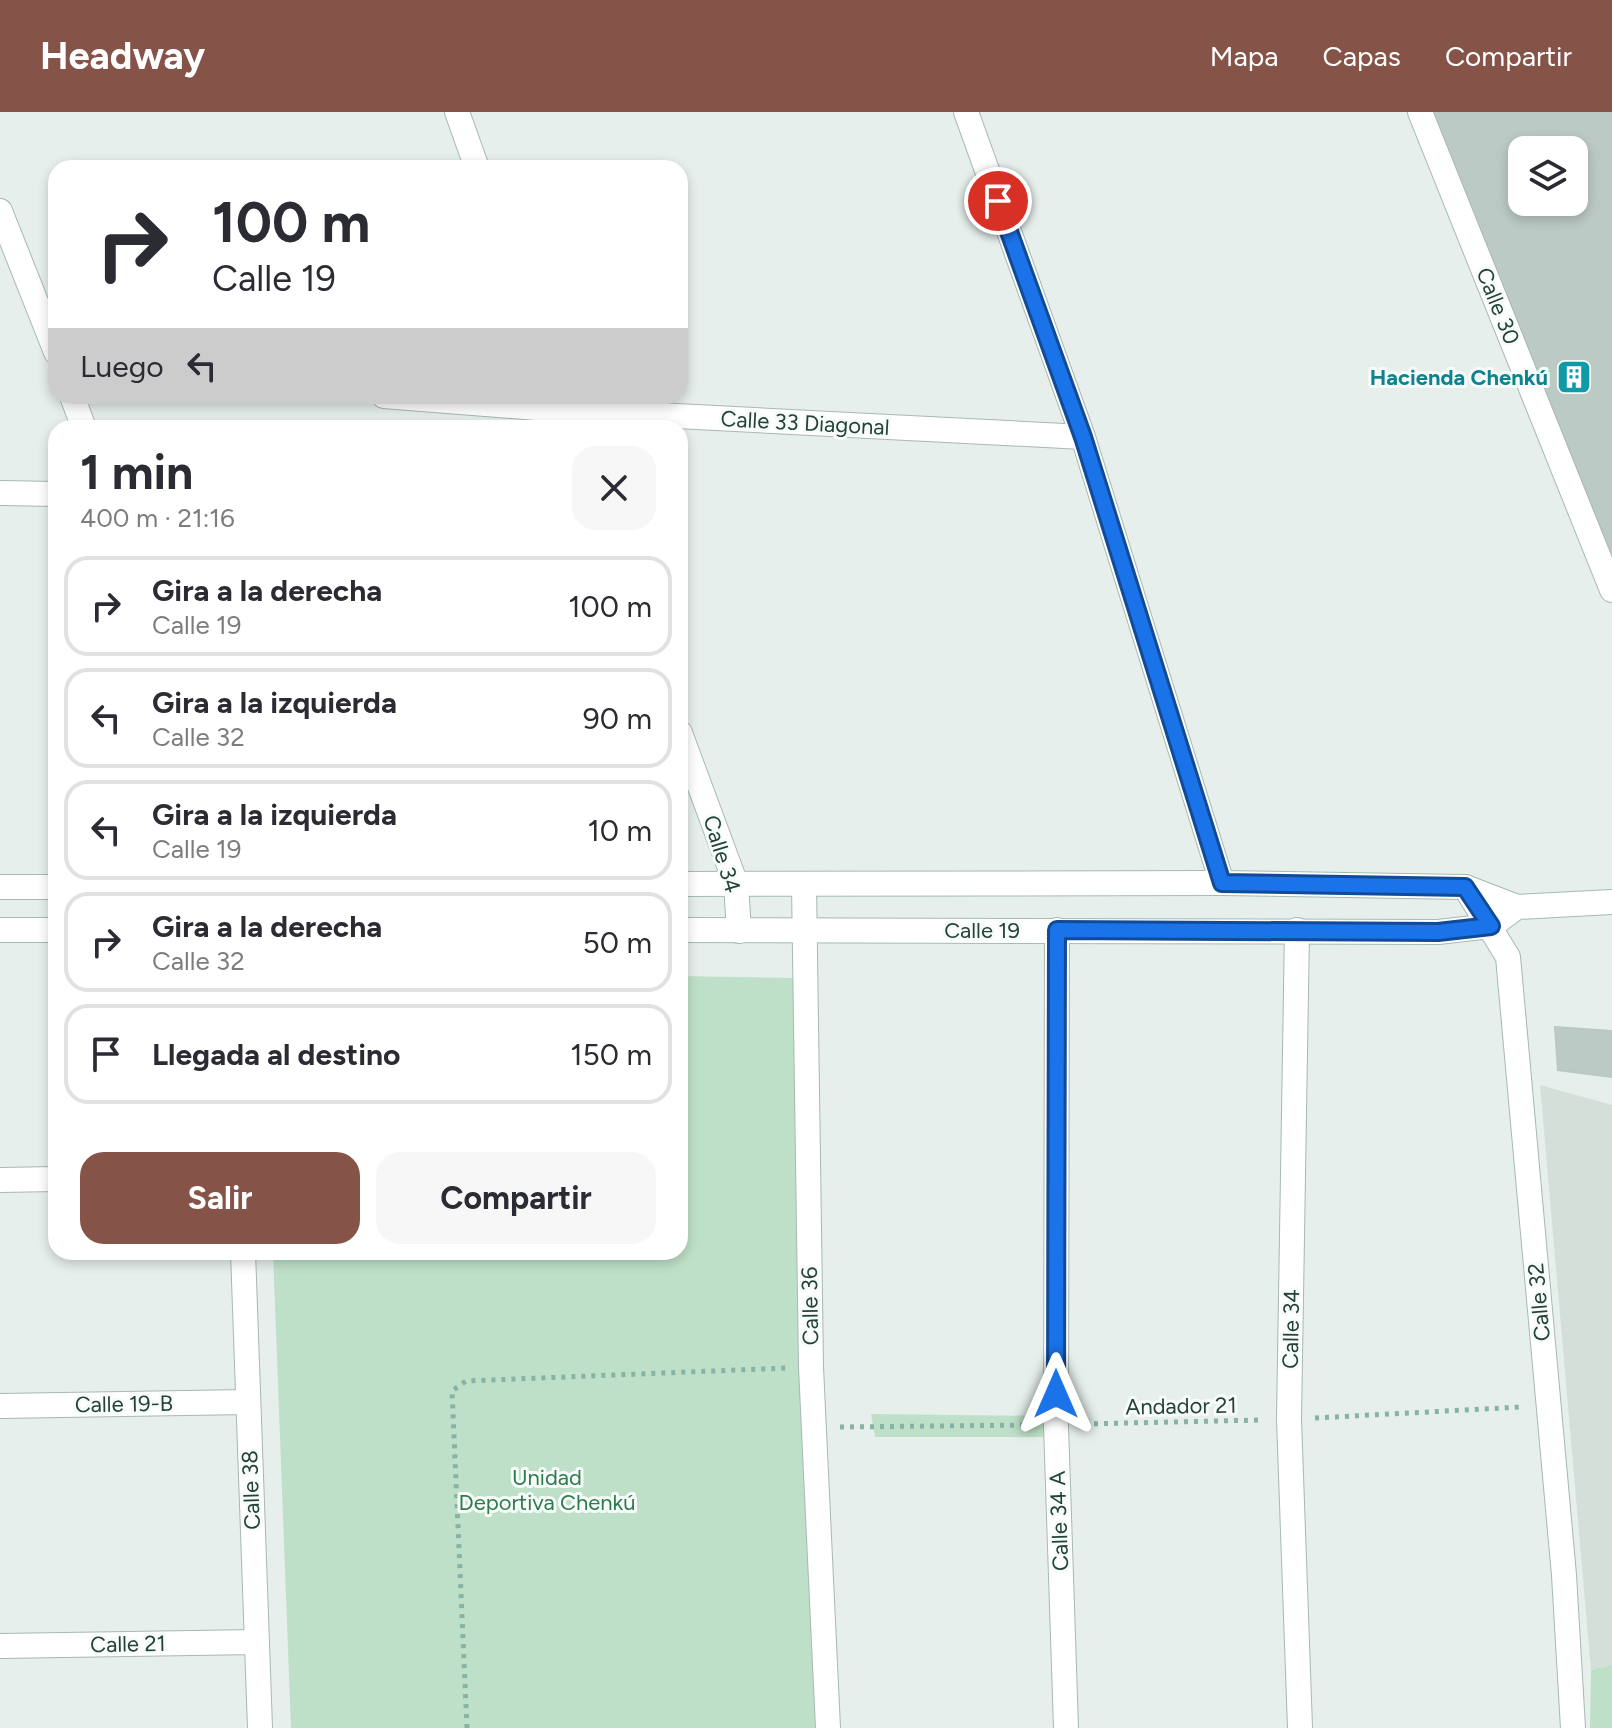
<!DOCTYPE html>
<html lang="es">
<head>
<meta charset="utf-8">
<style>
	body { margin:0; font-family:Figtree,sans-serif; background:#f7f7f7; color:#2b2b33; height:100vh; display:flex; flex-direction:column; font-size:30px; white-space:nowrap }
	* { box-sizing:border-box; margin:0 }
	p { font-size:26px; color:#7c7c81 }
	.icon { flex:none; width:44px; height:44px; fill:none; stroke:currentColor; stroke-width:2; stroke-linecap:round; stroke-linejoin:round }
	.map { position:relative; flex:1; overflow:hidden }
	.drawer { position:absolute; left:48px; top:308px; width:640px; height:840px; display:flex; flex-direction:column; background:#fff; border-radius:24px; box-shadow:0 4px 12px #0003 }
	.drawer>* { flex:none }
	.guide { position:absolute; left:48px; top:48px; width:640px; height:244px; border-radius:24px; box-shadow:0 4px 12px #0003; background:#fff; color:#2b2b33; overflow:hidden }
	.tools { position:absolute; left:1508px; top:24px; display:grid; gap:16px }
	.tools a { display:grid; place-items:center; width:80px; height:80px; border-radius:16px; background:#fff; box-shadow:0 4px 12px #0003; font-size:40px }
	.pin { position:absolute; display:grid; place-items:center; width:68px; height:68px; color:#fff; margin:-34px; border:4px solid #fff; border-radius:50%; box-shadow:0 2px 8px #0007 }
	.me { position:absolute; width:88px; margin:-44px; rotate:0deg; stroke-linejoin:round; filter:drop-shadow(0 0 6px #0008) }
	.turn { display:flex; align-items:center; gap:28px; height:168px; padding:0 32px; font-size:36px }
	.turn .icon { width:104px; height:104px; stroke-width:2.5 }
	.turn b { display:block; font-size:56px; line-height:68px }
	.then { display:flex; align-items:center; height:76px; padding:0 32px; background:#0003; gap:16px; font-size:30px }
	.round { display:grid; place-items:center; flex:none; width:84px; height:84px; border-radius:24px; background:#f7f7f7 }
	.overview { display:flex; align-items:center; justify-content:space-between; height:136px; padding:0 32px }
	h1 { font-size:48px; font-weight:700; line-height:60px }
	.action { display:flex; gap:16px; margin-top:auto; padding:16px 32px }
	.action a { flex:1; height:92px; border-radius:24px; background:#855347; color:#fff; font-size:32px; font-weight:700; line-height:92px; text-align:center }
	.action a+a { background:#f7f7f7; color:#2b2b33 }
	ul { padding:0; list-style:none }
	li { display:flex; align-items:center; gap:24px; height:100px; margin:0 16px 12px; padding:0 16px; border:4px solid #e1e1e2; border-radius:24px }
	li div { flex:1 }
	li b { display:block; font-size:30px }
	li em { font-style:normal }
	header { display:flex; align-items:center; gap:48px; box-sizing:border-box; height:112px; padding:0 40px; background:#855347; color:#fff }
	header strong { font-size:38px }
	nav { display:flex; gap:44px; margin-inline-start:auto; font-size:28px }
	.map>svg:first-child { display:block }
	.built { fill:#d4dfda }
	.green { fill:#bfe0c8 }
	.building { fill:#bbcac4; stroke:#b8c9c2; stroke-width:2; fill-rule:evenodd }
	.lines { fill:none; stroke-linecap:round; stroke-linejoin:round }
	.minor-casing { stroke:#a8b8b2; stroke-width:26 }
	.secondary-casing { stroke:#a4bbb3; stroke-width:26 }
	.path { stroke:#86b3a5; stroke-width:5; stroke-dasharray:4 6; stroke-linecap:butt }
	.minor { stroke:#fff; stroke-width:24 }
	.secondary { stroke:#fff; stroke-width:24 }
	.route-casing { stroke:#114b97; stroke-width:20 }
	.route { stroke:#1a73e8; stroke-width:14 }
	.labels { text-anchor:middle; dominant-baseline:central; stroke-width:6; stroke-linejoin:round; paint-order:stroke }
	.street-label { font-size:22px; fill:#24423a; stroke:#f7fbf9 }
	.culture-label { font-size:22px; font-weight:bold; fill:#0d838f; stroke:#f7fbf9; text-anchor:end }
	.park-label { font-size:22px; fill:#2d7a4b; stroke:#f7fbf9 }
</style>
</head>
<body>
<header>
<strong>Headway</strong>
<nav><a>Mapa</a><a>Capas</a><a>Compartir</a></nav>
</header>
<div class="map">
<svg width="1612" height="1616" viewBox="0 0 1612 1616">
	<rect width="100%" height="100%" fill="#e6efeb"/>
	<path class="built" d="M1540 973 1612 993V1553L1591 1558Z"/>
	<path class="green" d="M680 864 798 866 820 1616H291L273 1140H680Z
		M871 1302 1051 1304 1056 1325H875Z
		M1612 1553V1616H1590L1591 1558Z"/>
	<path class="building" d="M1423 0H1612V441ZM1522 38H1574V90H1522Z
		M1555 915 1612 919V965L1558 958Z"/>
	<g class="lines">
		<g class="minor-casing">
			<path id="minor" d="M457 0 477 56
				M966 0 1083 325 1222 771
				M1420 0 1612 478
				M0 99 56 240
				M72 284 84 316
				M384 284 561 298 1083 325
				M0 381 56 382
				M680 621 736 772 739 819
				M804 772 811 1255 828 1616
				M1465 775 1508 845 1564 1463 1573 1616
				M1057 818 1056 1313 1066 1616
				M1297 818 1289 1307 1300 1616
				M0 1068 56 1067
				M243 1140 260 1616
				M0 1294 247 1290
				M0 1534 257 1530"/>
		</g>
		<g class="secondary-casing">
			<path id="secondary" d="M680 772 1222 771 1465 775 1517 795 1612 790
				M0 775H56
				M0 818H56
				M680 818 1438 820 1491 814 1517 795"/>
		</g>
		<path class="path" d="M1315 1306 1521 1295
			M1084 1312 1261 1308
			M840 1315 1030 1313
			M467 1616 452 1279 466 1269 787 1256"/>
		<use href="#minor" class="minor"/>
		<use href="#secondary" class="secondary"/>
	</g>
	<g class="lines">
		<g class="route-casing">
			<path id="route" d="M998 89 1083 325 1222 771 1465 775 1491 814 1438 820 1057 818 1056 1282"/>
		</g>
		<use href="#route" class="route"/>
	</g>
	<defs>
		<g id="building-square" transform="scale(1.8)"><rect x="-9" y="-9" width="18" height="18" rx="4" fill="#0f9aa8" stroke="#f7fbf9"/><path d="M-4-6H4V6H1V3H-1V6H-4ZM-2.5-4.3h1.7v1.8h-1.7ZM.8-4.3h1.7v1.8H.8ZM-2.5-1h1.7V.8h-1.7ZM.8-1h1.7V.8H.8Z" fill="#fff"/></g>
	</defs>
	<g fill-rule="evenodd">
		<use href="#building-square" x="1574" y="265"/>
	</g>
	<g class="labels">
		<g class="street-label">
			<text transform="translate(1498 194) rotate(68)">Calle 30</text>
			<text transform="translate(805 311) rotate(3)">Calle 33 Diagonal</text>
			<text transform="translate(722 742) rotate(73)">Calle 34</text>
			<text x="982" y="818">Calle 19</text>
			<text transform="translate(1539 1190) rotate(-95)">Calle 32</text>
			<text transform="translate(810 1194) rotate(-91)">Calle 36</text>
			<text transform="translate(1291 1217) rotate(-89)">Calle 34</text>
			<text transform="translate(124 1292) rotate(-1)">Calle 19-B</text>
			<text transform="translate(1181 1294) rotate(-1)">Andador 21</text>
			<text transform="translate(251 1378) rotate(-92)">Calle 38</text>
			<text transform="translate(1059 1409) rotate(-92)">Calle 34 A</text>
			<text transform="translate(128 1532) rotate(-1)">Calle 21</text>
		</g>
		<g class="culture-label">
			<text x="1548" y="265">Hacienda Chenkú</text>
		</g>
		<g class="park-label">
			<text x="547" y="1365">Unidad<tspan x="547" dy="25">Deportiva Chenkú</tspan></text>
		</g>
	</g>
</svg>
<div class="tools">
<a><svg class="icon" aria-label="layers" viewBox="0 0 24 24"><path d="M12 4l9 5-9 5-9-5zM3 14l9 5 9-5"/></svg></a>
</div>
<div class="pin" style="left:998px;top:89px;background:#d93025"><svg class="icon" aria-label="arrive" viewBox="0 0 24 24"><path d="M6 21V4h12l-3 4 3 4H6"/></svg></div>
<svg class="me" style="left:1056px;top:1282px" viewBox="-20 -20 40 40"><path d="M0-17L14 15 0 8-14 15z" fill="#1a73e8" stroke="#fff" stroke-width="4"/></svg>
<div class="guide">
<div class="turn"><svg class="icon" aria-label="right" viewBox="0 0 24 24"><path d="M7 20v-9h11M14 6l5 5-5 5"/></svg><div><b>100 m</b>Calle 19</div></div>
<div class="then">Luego<svg class="icon" aria-label="left" viewBox="0 0 24 24"><path d="M17 20v-9H6M10 6l-5 5 5 5"/></svg></div>
</div>
<section class="drawer">
<div class="overview"><div><h1>1 min</h1><p>400 m · 21:16</p></div><a class="round"><svg class="icon" aria-label="close" viewBox="0 0 24 24"><path d="M6 6l12 12M18 6L6 18"/></svg></a></div>
<ul>
<li><svg class="icon" aria-label="right" viewBox="0 0 24 24"><path d="M7 20v-9h11M14 6l5 5-5 5"/></svg><div><b>Gira a la derecha</b><p>Calle 19</p></div><em>100 m</em></li>
<li><svg class="icon" aria-label="left" viewBox="0 0 24 24"><path d="M17 20v-9H6M10 6l-5 5 5 5"/></svg><div><b>Gira a la izquierda</b><p>Calle 32</p></div><em>90 m</em></li>
<li><svg class="icon" aria-label="left" viewBox="0 0 24 24"><path d="M17 20v-9H6M10 6l-5 5 5 5"/></svg><div><b>Gira a la izquierda</b><p>Calle 19</p></div><em>10 m</em></li>
<li><svg class="icon" aria-label="right" viewBox="0 0 24 24"><path d="M7 20v-9h11M14 6l5 5-5 5"/></svg><div><b>Gira a la derecha</b><p>Calle 32</p></div><em>50 m</em></li>
<li><svg class="icon" aria-label="arrive" viewBox="0 0 24 24"><path d="M6 21V4h12l-3 4 3 4H6"/></svg><div><b>Llegada al destino</b></div><em>150 m</em></li>
</ul>
<div class="action"><a>Salir</a><a>Compartir</a></div>
</section>
</div>
</body>
</html>
